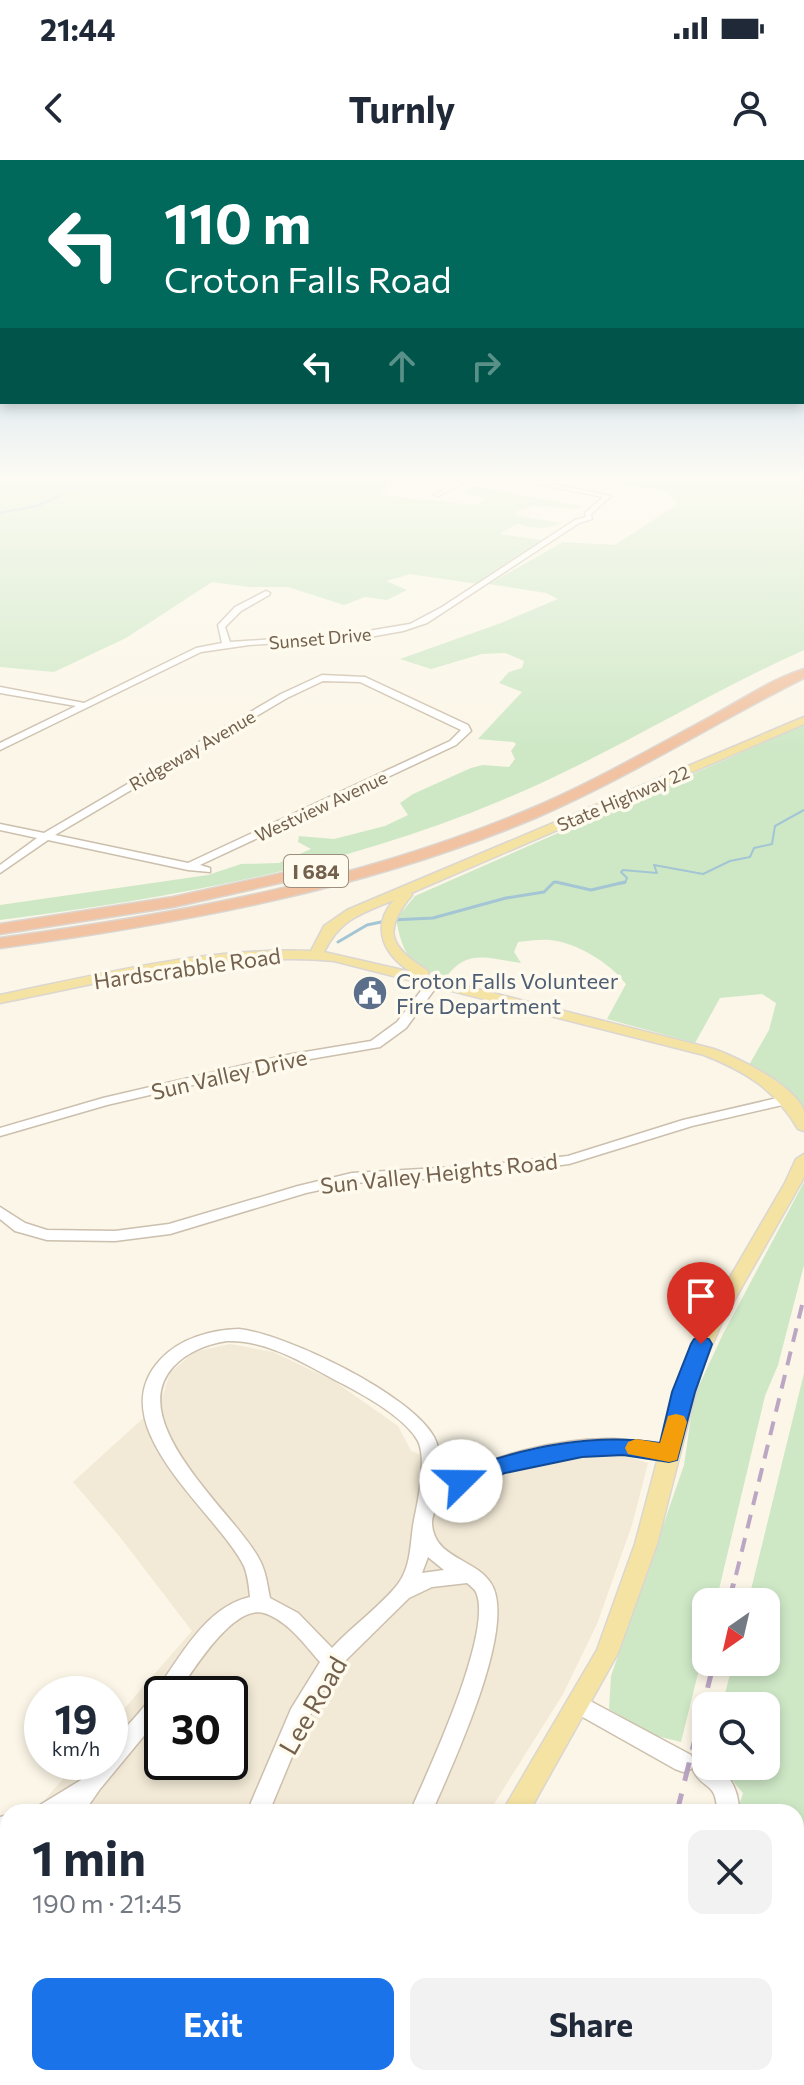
<!DOCTYPE html>
<html lang="en">
<head>
<meta charset="utf-8">
<style>
	body { margin:0; font-family:Commissioner,sans-serif; background:#f2f2f3; color:#1f2937; height:100vh; display:flex; flex-direction:column; font-size:30px; white-space:nowrap }
	* { box-sizing:border-box; margin:0 }
	p { font-size:26px; color:#747a83 }
	.icon { flex:none; width:44px; height:44px; fill:none; stroke:currentColor; stroke-width:2; stroke-linecap:round; stroke-linejoin:round }
	.map { position:relative; flex:1; overflow:hidden }
	.side { position:absolute; left:0px; top:1644px; width:804px; height:282px; display:flex; flex-direction:column; background:#fff; border-radius:24px 24px 0 0; box-shadow:0 4px 12px #0003 }
	.side>* { flex:none }
	.banner { position:absolute; left:0px; top:0px; width:804px; height:244px; box-shadow:0 4px 12px #0003; background:#00695c; color:#fff; overflow:hidden }
	.needle { width:52px; rotate:214deg }
	.tools { position:absolute; left:692px; top:1428px; display:grid; gap:16px }
	.tools a { display:grid; place-items:center; width:88px; height:88px; border-radius:16px; background:#fff; box-shadow:0 4px 12px #0003; font-size:40px }
	.speed { position:absolute; left:24px; top:1516px; display:flex; gap:16px; font-size:40px; font-weight:700; text-align:center }
	.speed>* { display:grid; place-content:center; width:104px; height:104px; border-radius:50%; background:#fff; box-shadow:0 4px 12px #0003; line-height:1 }
	.speed small { font-size:20px; font-weight:400 }
	.speed .limit { border:4px solid #111; border-radius:12px; background:#fff; color:#111 }
	.pin { position:absolute; display:grid; place-items:center; width:68px; height:68px; color:#fff; margin:-82px -34px; border-radius:50% 50% 50% 0; rotate:-45deg; box-shadow:0 0 8px #0007 }
	.pin .icon { rotate:45deg }
	.me { position:absolute; width:88px; margin:-44px; rotate:68deg; stroke-linejoin:round; filter:drop-shadow(0 0 6px #0008) }
	.turn { display:flex; align-items:center; gap:28px; height:168px; padding:0 32px; font-size:36px }
	.turn .icon { width:104px; height:104px; stroke-width:2.5 }
	.turn b { display:block; font-size:56px; line-height:68px }
	.lanes { display:flex; align-items:center; height:76px; padding:0 32px; background:#0003; justify-content:center; gap:40px; direction:ltr }
	.lanes .off { opacity:.35 }
	.round { display:grid; place-items:center; flex:none; width:84px; height:84px; border-radius:16px; background:#f2f2f3 }
	.headline { display:flex; align-items:center; justify-content:space-between; height:136px; padding:0 32px }
	h1 { font-size:48px; font-weight:700; line-height:60px }
	.cta { display:flex; gap:16px; margin-top:auto; padding:16px 32px }
	.cta a { flex:1; height:92px; border-radius:16px; background:#1a73e8; color:#fff; font-size:32px; font-weight:700; line-height:92px; text-align:center }
	.cta a+a { background:#f2f2f3; color:#1f2937 }
	.status { display:flex; justify-content:space-between; align-items:center; height:56px; padding:0 40px; background:#fff; direction:ltr }
	.status svg { height:22px; fill:currentColor }
	header { display:flex; justify-content:space-between; align-items:center; height:104px; padding:0 32px; background:#fff; font-size:36px; font-weight:700 }
	.map>svg:first-child { display:block }
	.residential { fill:#f2e9d6; fill-rule:evenodd }
	.commercial { fill:#fae9db }
	.green { fill:#cee8c6 }
	.lines { fill:none; stroke-linecap:round; stroke-linejoin:round }
	.stream-far1 { stroke:#a3c5d4; stroke-width:2 }
	.stream { stroke:#a3c5d4; stroke-width:3 }
	.minor-casing { stroke:#ccbfad; stroke-width:3 }
	.major-casing { stroke:#dbd6d1; stroke-width:3 }
	.highway-casing { stroke:#dbd6d1; stroke-width:3 }
	.minor { fill:#fff; fill-rule:evenodd }
	.major { fill:#f5e3a4; fill-rule:evenodd }
	.highway { fill:#f1c3a2; fill-rule:evenodd }
	.rail-far1 { stroke:#bba6c4; stroke-width:4; stroke-dasharray:14 10; stroke-linecap:butt }
	.rail { stroke:#bba6c4; stroke-width:5; stroke-dasharray:19 13; stroke-linecap:butt }
	.route { fill:#1a73e8; stroke:#114b97; stroke-width:2 }
	.slow { fill:#f59e0b }
	.labels { text-anchor:middle; dominant-baseline:central; stroke-width:7; stroke-linejoin:round; paint-order:stroke }
	.far-street-label { font-size:18px; fill:#73604d; stroke:#fefaed }
	.shield { fill:#fefaed; stroke:#9d8e7d; stroke-width:2 }
	.shield-label { font-size:20px; font-weight:bold; fill:#73604d }
	.street-label { font-size:22px; fill:#73604d; stroke:#fefaed }
	.service-label { font-size:22px; fill:#4e5e75; stroke:#fefaed; text-anchor:start }
	.near-street-label { font-size:26px; fill:#73604d; stroke:#fefaed }
</style>
</head>
<body>
<div class="status"><b>21:44</b><svg viewBox="0 0 49 12"><path d="M0 12V9h3v3zM5 12V6h3v6zM10 12V3h3v9zM15 12V0h3v12zM26 1h20v11H26zM47 4h2v5h-2z"/></svg></div>
<header><svg class="icon" aria-label="back" viewBox="0 0 24 24"><path d="M15 5l-7 7 7 7"/></svg>Turnly<svg class="icon" aria-label="person" viewBox="0 0 24 24"><circle cx="12" cy="8" r="4"/><path d="M4 21q1-7 8-7t8 7"/></svg></header>
<div class="map">
<svg width="804" height="1925" viewBox="0 0 804 1925">
	<rect width="100%" height="100%" fill="#fbf6e7"/>
	<path class="residential" d="M230 1184 273 1192 334 1221 398 1266 411 1291 480 1318 533 1302 619 1294 648 1303 632 1365 597 1464 563 1534 489 1652H34L78 1602H110V1565L192 1471 120 1377 73 1322 161 1242 170 1213 194 1192ZM162 1534H230V1602H162Z
		M8 1677V1918H338L334 1925H0V1678Z"/>
	<path class="commercial" d="M796 1741 804 1744V1925H668L669 1918H796Z"/>
	<path class="green" d="M0 320H398L379 335 475 345 487 339 462 332 473 326 582 346 578 349 534 346 515 352 516 356 562 363C551 369 529 370 518 363L500 374 547 381 478 424 410 414 386 421 407 430 387 440 365 437 344 445 288 427H249L212 422 126 478 54 512 0 507Z
		M593 320H804V490C701 536 605 598 500 641 340 708 171 738 0 760V745L208 715 241 704 279 703 311 689 298 682 299 676 334 679 385 666 408 655 400 643 413 634 471 608 483 605 509 607 515 599 511 591 516 584 514 582 478 579 522 532 499 523 509 512 522 508 524 501 505 493 482 494 431 509 400 499 501 463 558 439 546 433 489 424 563 382 615 385 678 344 666 331Z
		M804 565V952L749 905 769 870 776 843 762 834 720 838 695 883 607 859 626 824C609 802 577 783 550 780 540 779 528 781 518 782L514 792 521 803C490 799 468 788 447 816 410 811 402 791 396 759L415 736Z
		M804 1022V1105L778 1205 765 1236 716 1442H706V1481L681 1582 653 1575 609 1549 611 1516 684 1305 694 1236 723 1174Z
		M804 1213V1725L796 1722V1652H737L743 1633 733 1621 713 1606H766V1546H722L733 1502H766V1442H748Z"/>
	<g class="lines">
		<path class="stream-far1" d="M0 353 36 346 60 336 68 329 104 320
			M552 724 554 722 565 724
			M618 724 625 723 627 718 621 712 623 710 657 713 654 705 703 714 730 701 750 697 754 688 772 684 775 666 804 650"/>
		<path class="stream" d="M556 722 591 730 625 722
			M392 760 433 758 506 738 544 732 554 722
			M338 782 367 765 381 762"/>
		<g class="minor-casing">
			<path id="minor" d="M460 320H467L439 336 434 335Z
				M521 320H532L611 336 591 354 592 359 579 363 427 463 403 471 375 476 249 485 201 492 0 590V583L76 546 0 533V527L84 543 196 488 222 483 218 465 235 447 266 431 270 433 269 435 241 451 225 467 230 482 350 474 410 464 442 447 575 360 586 357 585 353 603 337Z
				M322 515 365 517 468 565 471 571 456 585 200 705 210 708V712L188 710 48 680 0 713V705L37 678 0 670V664L44 673 281 534ZM323 521 360 522 461 570 450 581 188 703 55 675 287 538Z
				M434 818 440 822 406 868 380 887 287 903 107 945 0 976V968L103 938 287 895 371 881 397 862 430 819Z
				M786 936 791 937 793 940 791 943 692 966 569 1004 474 1016 352 1023 306 1033 170 1074 115 1081 47 1080 15 1071 0 1059V1047L25 1063 47 1070 115 1071 169 1064 298 1026 352 1013 474 1006 568 996 683 960Z
				M239 1169C286 1174 412 1235 434 1277 442 1292 440 1310 438 1326 485 1296 557 1278 613 1279 632 1280 650 1284 669 1287L675 1289 678 1294 675 1299 669 1301C649 1297 629 1292 609 1293 573 1294 430 1315 432 1364 434 1398 475 1399 490 1422 520 1463 451 1607 432 1652H410C428 1611 494 1471 476 1432 474 1428 470 1426 467 1423L432 1427 409 1438 347 1499 326 1526 306 1563 269 1652H247L291 1549 320 1502C305 1485 287 1460 264 1453 233 1444 192 1512 177 1534H162V1554L100 1629 84 1652H37L40 1645 81 1620 95 1602H110V1585C125 1568 142 1551 155 1532 180 1498 205 1447 250 1437 249 1427 248 1416 244 1406 217 1352 99 1266 160 1200 180 1178 211 1170 239 1169ZM227 1181C266 1180 302 1202 335 1220 359 1232 405 1257 418 1281 427 1299 418 1341 414 1360 410 1381 412 1405 398 1424 380 1447 352 1466 332 1488L298 1453 270 1438C267 1424 266 1410 258 1397 233 1352 123 1262 173 1207 187 1192 207 1184 227 1181ZM428 1397 444 1410 422 1413Z
				M579 1535 691 1595 694 1602 691 1609 683 1612 675 1609 572 1551 569 1544 572 1537Z
				M704 1600 706 1606H717C732 1617 739 1633 739 1652H717C717 1621 702 1630 693 1610L696 1603Z
				M8 1655V1677L0 1679V1657Z
				M796 1720 804 1723V1745L796 1742Z
				M8 1722V1752L0 1755V1725Z
				M796 1872 804 1875V1899L796 1896Z
				M114 1918H140L137 1925H111Z
				M363 1918H390L387 1925H360Z
				M437 1918H472L475 1925H440Z
				M653 1918H679L678 1925H652Z"/>
		</g>
		<g class="major-casing">
			<path id="major" d="M804 557V564L411 733 412 735C383 770 388 786 427 810L429 813 426 816 714 889C738 898 795 925 804 951 804 956 804 966 804 971L798 969C774 929 747 912 704 895L334 801C225 791 106 822 0 843V835C101 814 207 787 311 791L324 766 347 750ZM394 740C370 767 384 795 411 812L324 792C341 758 361 754 394 740Z
				M804 994V1017L801 1023 723 1160 702 1208 657 1384 618 1493 529 1652H502L597 1490 635 1384 682 1208 705 1160 785 1023 796 999Z
				M392 1918H420L422 1925H394Z"/>
		</g>
		<g class="highway-casing">
			<path id="highway" d="M804 509V518C714 563 628 618 535 658 365 730 182 763 0 788V778C179 754 356 721 523 652 589 625 650 589 712 556 741 540 772 519 804 509Z
				M332 702 340 707 338 710 173 747 0 774V764L173 737Z"/>
		</g>
		<use href="#minor" class="minor"/>
		<use href="#major" class="major"/>
		<use href="#highway" class="highway"/>
		<path class="rail-far1" d="M736 1415 804 1137"/>
		<path class="rail" d="M729 1442 736 1413
			M677 1652 714 1502
			M604 1925 606 1918
			M629 1925 631 1918"/>
	</g>
	<linearGradient id="sky" x2="0" y2="1"><stop stop-color="#96c2e6"/><stop offset="0.54" stop-color="#fdfbf4"/><stop offset="1" stop-color="#fdfbf4" stop-opacity="0"/></linearGradient>
	<rect width="804" height="589" fill="url(#sky)"/>
	<path class="route" d="M701 1177 709 1179 712 1184 695 1232 677 1300 669 1302 623 1295 582 1297 505 1313 461 1330 453 1327 449 1321 453 1314C519 1288 589 1272 660 1283L672 1232 691 1184 694 1179Z"/>
	<path class="slow" d="M676 1254 684 1256 687 1262 677 1300 669 1302 628 1294 625 1288 628 1282 636 1279 660 1283 668 1256Z"/>
	<defs>
		<g id="civic-disc" transform="scale(1.8)"><circle r="9.5" fill="#5c6f8a" stroke="#fefaed"/><path d="M-.6-6.5H3V-4.5H.6V-3L4-1V1h2V6H-6V1h2V-1L-.6-3ZM-1.2 2.5V6h2.4V2.5Z" fill="#fff"/></g>
	</defs>
	<g fill-rule="evenodd">
		<use href="#civic-disc" x="370" y="833"/>
	</g>
	<g class="labels">
		<g class="far-street-label">
			<text transform="translate(320 478) rotate(-5)">Sunset Drive</text>
			<text transform="translate(192 590) rotate(-30)">Ridgeway Avenue</text>
			<text transform="translate(623 638) rotate(-23)">State Highway 22</text>
			<text transform="translate(321 646) rotate(-25)">Westview Avenue</text>
		</g>
		<rect class="shield" x="284" y="695" width="64" height="32" rx="6"/>
		<g class="shield-label">
			<text x="316" y="711">I 684</text>
		</g>
		<g class="street-label">
			<text transform="translate(187 808) rotate(-8)">Hardscrabble Road</text>
			<text transform="translate(229 914) rotate(-13)">Sun Valley Drive</text>
			<text transform="translate(439 1013) rotate(-6)">Sun Valley Heights Road</text>
		</g>
		<g class="service-label">
			<text x="396" y="820">Croton Falls Volunteer<tspan x="396" dy="25">Fire Department</tspan></text>
		</g>
		<g class="near-street-label">
			<text transform="translate(312 1545) rotate(-60)">Lee Road</text>
		</g>
	</g>
</svg>
<div class="tools">
<a><svg class="needle" viewBox="-14 -14 28 28"><path d="M0-13l5 13h-10z" fill="#e53935"/><path d="M0 13l5-13h-10z" fill="#747a83"/></svg></a>
<a><svg class="icon" aria-label="search" viewBox="0 0 24 24"><circle cx="10" cy="10" r="6"/><path d="M15 15l6 6"/></svg></a>
</div>
<div class="speed"><div>19<small>km/h</small></div><div class="limit">30</div></div>
<div class="pin" style="left:701px;top:1184px;background:#d93025"><svg class="icon" aria-label="arrive" viewBox="0 0 24 24"><path d="M6 21V4h12l-3 4 3 4H6"/></svg></div>
<svg class="me" style="left:461px;top:1321px" viewBox="-20 -20 40 40"><circle r="19" fill="#fff"/><path d="M0-13L10 11 0 6-10 11z" fill="#1a73e8"/></svg>
<div class="banner">
<div class="turn"><svg class="icon" aria-label="left" viewBox="0 0 24 24"><path d="M17 20v-9H6M10 6l-5 5 5 5"/></svg><div><b>110 m</b>Croton Falls Road</div></div>
<div class="lanes"><svg class="icon" aria-label="left" viewBox="0 0 24 24"><path d="M17 20v-9H6M10 6l-5 5 5 5"/></svg><svg class="icon off" aria-label="ahead" viewBox="0 0 24 24"><path d="M12 20V5M6 11l6-6 6 6"/></svg><svg class="icon off" aria-label="right" viewBox="0 0 24 24"><path d="M7 20v-9h11M14 6l5 5-5 5"/></svg></div>
</div>
<section class="side">
<div class="headline"><div><h1>1 min</h1><p>190 m · 21:45</p></div><a class="round"><svg class="icon" aria-label="close" viewBox="0 0 24 24"><path d="M6 6l12 12M18 6L6 18"/></svg></a></div>
<div class="cta"><a>Exit</a><a>Share</a></div>
</section>
</div>
</body>
</html>
